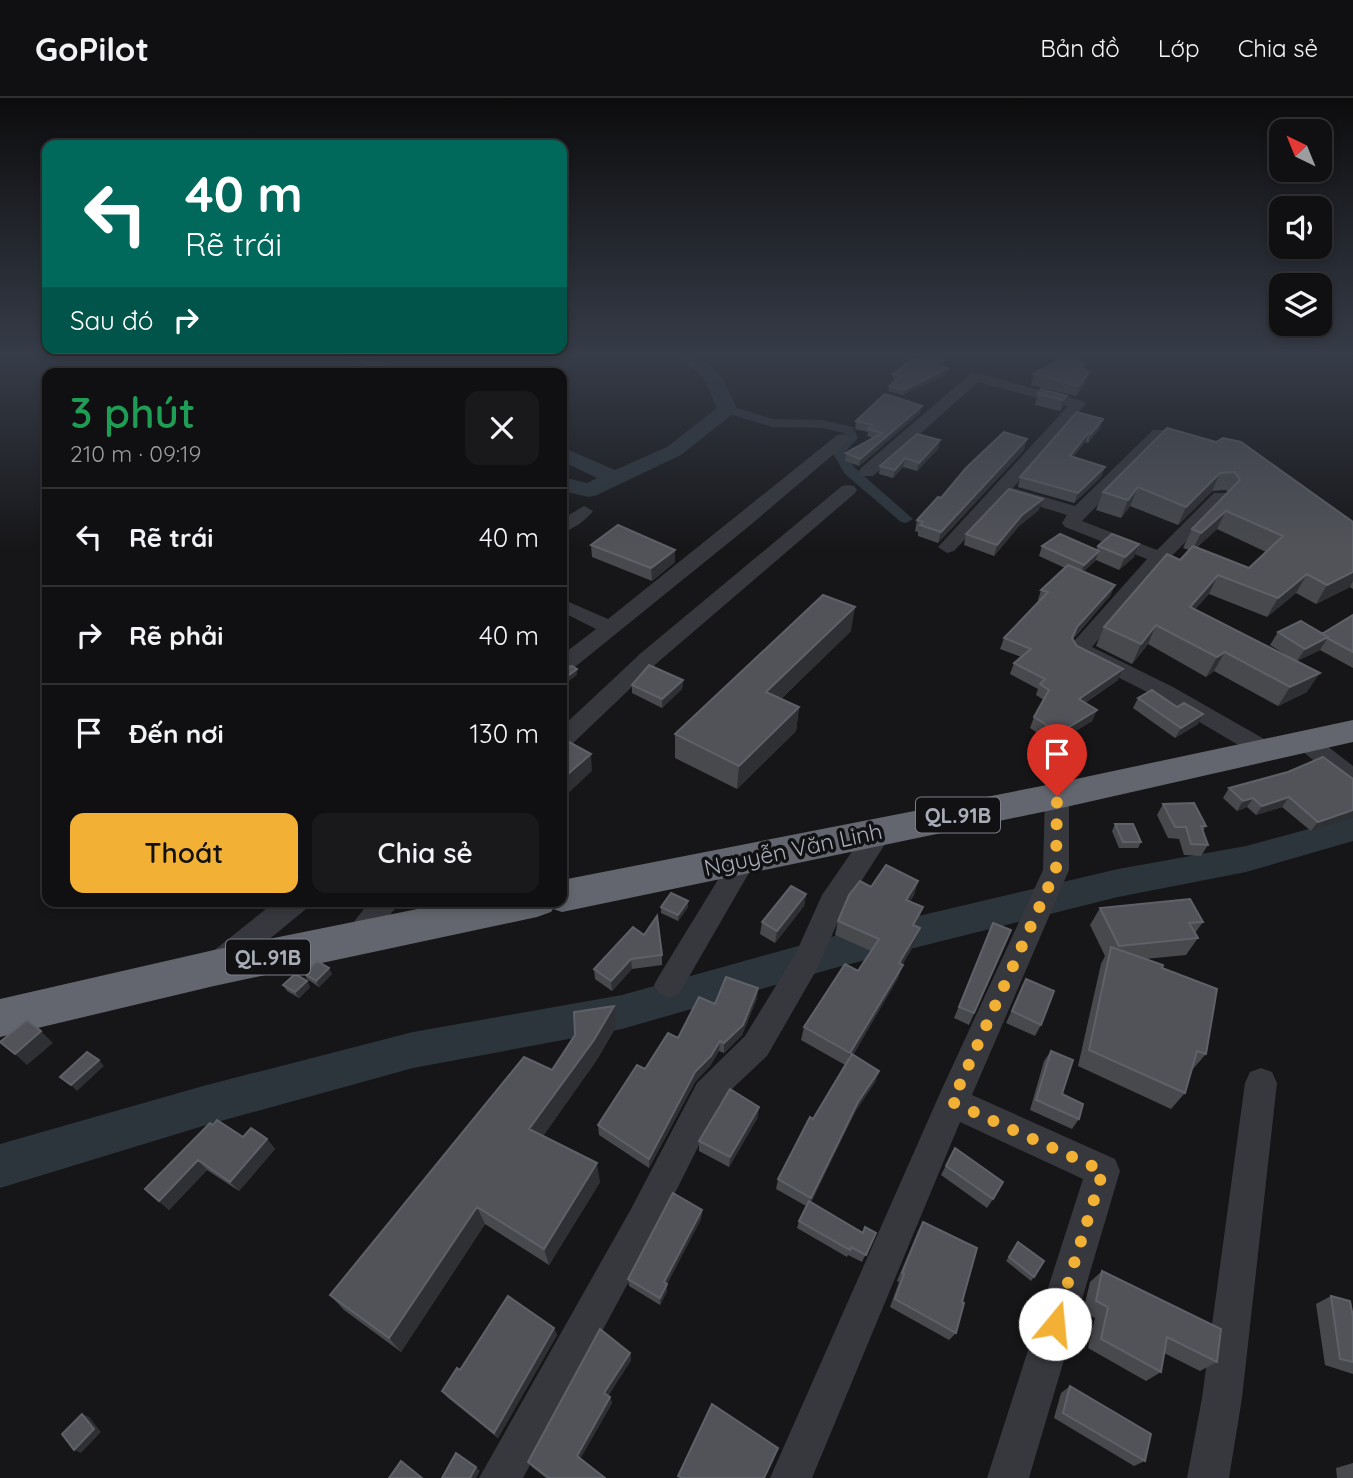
<!DOCTYPE html>
<html lang="vi">
<head>
<meta charset="utf-8">
<style>
	body { margin:0; font-family:Quicksand,sans-serif; background:#19191b; color:#f1f3f6; height:100vh; display:flex; flex-direction:column; font-size:26px; white-space:nowrap }
	* { box-sizing:border-box; margin:0 }
	p { font-size:23px; color:#9c9d9f }
	.icon { flex:none; width:38px; height:38px; fill:none; stroke:currentColor; stroke-width:2; stroke-linecap:round; stroke-linejoin:round }
	.map { position:relative; flex:1; overflow:hidden }
	.sheet { position:absolute; left:42px; top:270px; width:525px; height:539px; display:flex; flex-direction:column; background:#101012; border-radius:14px; box-shadow:0 4px 10px #0003,0 0 0 2px #303032 }
	.sheet>* { flex:none }
	.hud { position:absolute; left:42px; top:42px; width:525px; height:214px; border-radius:14px; box-shadow:0 4px 10px #0003,0 0 0 2px #303032; background:#00695c; color:#fff; overflow:hidden }
	.needle { width:46px; rotate:317deg }
	.tools { position:absolute; left:1269px; top:21px; display:grid; gap:14px }
	.tools a { display:grid; place-items:center; width:63px; height:63px; border-radius:14px; background:#101012; box-shadow:0 4px 10px #0003,0 0 0 2px #303032; font-size:35px }
	.pin { position:absolute; display:grid; place-items:center; width:60px; height:60px; color:#fff; margin:-72px -30px; border-radius:50% 50% 50% 0; rotate:-45deg; box-shadow:0 0 7px #0007 }
	.pin .icon { rotate:45deg }
	.me { position:absolute; width:77px; margin:-38px; rotate:17deg; stroke-linejoin:round; filter:drop-shadow(0 0 5px #0008) }
	.turn { display:flex; align-items:center; gap:24px; height:147px; padding:0 28px; font-size:32px }
	.turn .icon { width:91px; height:91px; stroke-width:2.5 }
	.turn b { display:block; font-size:49px; line-height:60px }
	.then { display:flex; align-items:center; height:66px; padding:0 28px; background:#0003; gap:14px; font-size:26px }
	.round { display:grid; place-items:center; flex:none; width:74px; height:74px; border-radius:14px; background:#19191b }
	.headline { display:flex; align-items:center; justify-content:space-between; height:119px; padding:0 28px }
	h1 { font-size:42px; font-weight:600; line-height:52px; color:#1e9e55 }
	.button { display:flex; gap:14px; margin-top:auto; padding:14px 28px }
	.button a { flex:1; height:80px; border-radius:14px; background:#f2b134; color:#111; font-size:28px; font-weight:600; line-height:80px; text-align:center }
	.button a+a { background:#19191b; color:#f1f3f6 }
	ul { padding:0; list-style:none }
	li { display:flex; align-items:center; gap:21px; height:98px; padding:0 28px; border-top:2px solid #303032 }
	li div { flex:1 }
	li b { display:block; font-size:26px }
	li em { font-style:normal }
	header { display:flex; align-items:center; gap:42px; box-sizing:border-box; height:98px; padding:0 35px; background:#101012; border-bottom:2px solid #303032 }
	header strong { font-size:33px }
	nav { display:flex; gap:38px; margin-inline-start:auto; font-size:24px }
	.map>svg:first-child { display:block }
	.lines { fill:none; stroke-linecap:round; stroke-linejoin:round }
	.canal { fill:#2c353c; fill-rule:evenodd }
	.river { fill:#2c353c; fill-rule:evenodd }
	.minor { fill:#37383d; fill-rule:evenodd }
	.highway { fill:#63666e; fill-rule:evenodd }
	.wall { fill:#47494d; fill-rule:evenodd }
	.shaded-wall { fill:#2f3033 }
	.building { fill:#525359; stroke:#5f6168; stroke-width:2 }
	.route { stroke:#f2b134; stroke-width:12; stroke-dasharray:0 21.6 }
	.labels { text-anchor:middle; dominant-baseline:central; stroke-width:7; stroke-linejoin:round; paint-order:stroke }
	.shield { fill:#111113; stroke:#7b7e86; stroke-width:2 }
	.shield-label { font-size:21px; font-weight:bold; fill:#a8adb8 }
	.street-label { font-size:23px; fill:#a8adb8; stroke:#111113 }
</style>
</head>
<body>
<header>
<strong>GoPilot</strong>
<nav><a>Bản đồ</a><a>Lớp</a><a>Chia sẻ</a></nav>
</header>
<div class="map">
<svg width="1353" height="1380" viewBox="0 0 1353 1380">
	<rect width="100%" height="100%" fill="#161618"/>
	<g class="lines">
		<path class="canal" d="M727 307 773 321 822 322 853 329 858 340 845 354 855 370 913 421 906 425 901 424 845 376 832 354 846 339 844 335 822 330 772 329 723 314 721 311Z"/>
		<path class="river" d="M349 258H372L402 275H378Z
			M677 258C717 258 722 279 737 311L734 315 681 357 597 397 589 399 562 393V379L587 385 597 380 562 363V349L615 372 667 349 717 310 703 279Z
			M1353 719V743L1246 774 1118 799 838 869 622 931 413 970 203 1028 0 1090V1046L203 988 413 934 622 897 838 837 1118 771 1246 748Z"/>
		<path class="minor" d="M975 275 1083 303 1086 306 1083 309 1013 390 1075 408 1153 332H1165L1167 335 1165 338 1082 423 1157 452 1214 395H1226L1229 399 1226 403 1156 474 1092 549 1173 589 1273 646 1277 652 1273 658 1265 660 1257 658 1157 599 1074 557 1070 552 1075 542 1147 461 1065 429 1062 425 1067 417 1006 398 954 453 947 455 938 449 1068 308 978 284 873 378H861L859 374 861 370 970 276Z
			M842 336 848 338 850 341 848 344 748 429 570 573 562 575V557L596 531 562 514V501L608 521 836 338Z
			M848 387 854 388 857 392 854 396 657 565 570 648 562 650V629L641 555 842 388Z
			M584 408 593 413C586 422 573 432 562 434V421Z
			M1305 635 1313 637 1353 668V690L1344 687 1297 649 1293 643 1297 637Z
			M1057 689 1066 692 1069 698V772L972 997 1115 1061 1120 1073 1029 1380H987L1083 1081 960 1024 812 1380H770L941 993 1043 772 1045 698 1048 692Z
			M880 723 889 726 893 733 889 740 844 810 817 871 767 958 733 990 719 1007 655 1135 523 1380H479L631 1111 697 985 745 938 796 855 822 797 871 726Z
			M744 751 753 754 757 761 679 896 669 900 659 896 654 887 659 878 735 754Z
			M276 803H310L306 811 227 876 217 879 207 876 203 867 207 858Z
			M370 803H401L364 850 354 854 344 850 340 842Z
			M1261 970 1272 974 1277 985 1242 1300 1229 1380H1187L1202 1300 1245 985 1250 974Z"/>
		<path class="highway" d="M1353 622V644L1057 711 562 814 553 811 551 814 537 819 214 888 0 939V901L214 852 457 803H562V782L1057 685Z"/>
	</g>
	<path class="wall" d="M944 261 943 266 941 268 948 270 947 276 903 297 888 293 889 288 896 282 893 281V276L919 262Z
		M1086 266 1084 272 1086 285 1076 298 1031 287 1034 276Z
		M1038 296 1067 298 1063 309 1060 313 1035 307Z
		M1077 314 1100 330 1088 345 1085 344 1073 359 1105 369 1101 379 1074 405 1018 389 1020 379Z
		M920 315 859 368 845 363 846 355 873 340 867 338 868 334 855 331 856 323Z
		M1167 330 1353 424V491L1350 489 1316 506 1296 495 1267 519 1209 496 1195 511 1291 560 1270 547 1278 534 1322 536 1353 517V570L1320 552 1297 563 1307 594 1278 608 1214 573 1206 579 1148 546 1132 566 1096 548 1104 529 1180 462 1189 452 1183 450 1192 431 1228 395 1226 392 1212 393 1178 427 1130 408 1121 420 1096 412 1103 394ZM1217 431 1266 454 1249 470 1196 450Z
		M940 342 938 351 917 373 903 369 893 380 879 376 880 368Z
		M1024 352 938 445 918 438V434L915 433 917 422 941 400Z
		M1039 412 1019 428 994 458 964 447 966 436Z
		M591 447 675 464 652 483 592 459Z
		M1042 448 1096 452 1098 448 1134 459 1119 472 1096 462 1083 474 1115 487 1110 498 1073 541 1077 548 1118 582 1085 605 1097 612 1092 623 1054 646 1030 630 1034 619 1044 602 1036 597 1038 591 1010 576 1014 565 1021 559 1000 551 1004 540 1039 503 1038 502 1041 492 1065 470 1039 458Z
		M851 533 781 601 799 609 796 633 737 691 675 660V636Z
		M683 582 682 591 662 610 632 595V587Z
		M1138 600 1177 609 1198 626 1175 640 1133 610Z
		M1350 680 1353 681 1311 733 1282 709 1256 717 1247 709 1237 713 1223 700 1229 690Z
		M1163 706 1206 728 1203 733 1208 747 1201 758 1184 757 1179 741 1168 740 1157 717Z
		M1115 726 1141 744 1138 750H1119L1112 733Z
		M918 783 914 797 910 803 923 809 916 828 920 830 916 844 902 866 898 880 853 957 879 973 875 984 855 1014 811 1104 863 1135H876L862 1164 848 1157 847 1159 797 1130 799 1123 806 1108 776 1091 778 1081 845 967 801 942 804 929 858 873 871 853 835 837 838 823 871 789Z
		M806 796 804 808 775 845 760 836 762 824Z
		M688 803V809L678 823 661 815V809Z
		M1100 810 1203 824 1195 835 1198 840 1186 857 1145 861 1162 870 1206 956 1192 972 1185 995 1171 1011 1078 968 1101 866 1105 858 1090 827Z
		M993 825 1011 832 969 927 954 920Z
		M644 837 662 857V867L632 871 612 893 595 881 594 871Z
		M304 875 332 876 319 889 307 881Z
		M1026 881 1041 927 1035 938 1006 925Z
		M307 883 310 889 299 900 287 893 283 887Z
		M757 900 742 937 724 955 719 953 710 968 695 984 649 1070 599 1037 598 1027 645 971 715 906Z
		M616 929 596 963 543 1038 600 1084 549 1167 485 1126 401 1254 344 1212 330 1197 552 972Z
		M1051 953 1062 996 1079 1021 1072 1031 1030 1012 1044 963Z
		M758 1019 729 1069 699 1053V1043Z
		M213 1027 243 1039 267 1041 275 1051 239 1093 207 1072 169 1112 145 1091Z
		M955 1050 993 1101 987 1110 941 1077Z
		M702 1112 701 1121 667 1186V1193L660 1207 629 1188 628 1181Z
		M923 1124 962 1204 956 1235 949 1242 890 1209 899 1184 897 1183 918 1133Z
		M1018 1144 1034 1179 1031 1183 1006 1163Z
		M1102 1173 1217 1264 1200 1273 1164 1255 1161 1274 1146 1283 1088 1250 1095 1220 1083 1214 1090 1184Z
		M1331 1198 1353 1219V1276L1325 1267 1316 1206Z
		M554 1230 557 1237 498 1340 447 1299 442 1293 460 1272Z
		M630 1255 631 1262 608 1298 610 1299 612 1305 580 1361 605 1380H546L532 1369 528 1364Z
		M1070 1288 1145 1363 1134 1368 1054 1320 1061 1295Z
		M1353 1365V1380H1337L1336 1370Z"/>
	<path class="shaded-wall" d="M948 270 947 276 903 297 904 292Z
		M1089 274 1086 285 1076 298 1079 288Z
		M1067 298 1063 309 1060 313 1063 302Z
		M922 308 920 315 859 368 860 361Z
		M1103 321 1100 330 1088 345 1091 336Z
		M1088 335 1085 344 1067 367 1070 358Z
		M1027 341 1024 352 938 445 941 434Z
		M940 342 938 351 917 373 919 365Z
		M905 360 903 369 893 380 895 372Z
		M1105 369 1101 379 1074 405 1078 395Z
		M1220 375 1212 393 1178 427 1186 409Z
		M1138 389 1130 408 1121 420 1128 402Z
		M1043 401 1039 412 1019 428 994 458 997 447 1022 417Z
		M1226 413 1217 431 1192 453 1201 435Z
		M1139 446 1134 459 1119 472 1125 459Z
		M675 452V464L652 483 651 470Z
		M1099 453 1095 463 1080 477 1084 467Z
		M1353 474V483L1350 489 1316 506 1327 487Z
		M1307 476 1296 495 1267 519 1278 500Z
		M1218 477 1209 496 1180 528 1190 509Z
		M1115 487 1110 498 1073 540 1068 551 1077 529Z
		M855 509 851 533 763 618 766 594Z
		M1156 527 1148 546 1132 566 1141 546Z
		M1328 539 1320 552 1297 563 1305 551Z
		M1225 554 1214 573 1206 579 1217 559Z
		M577 571V577L562 588V582Z
		M1123 571 1118 582 1074 612 1079 601Z
		M1320 575 1307 594 1278 608 1290 589Z
		M683 582 682 591 662 610V601Z
		M799 609 796 633 737 691 739 668Z
		M1097 612 1092 623 1054 646 1059 635Z
		M1203 616 1198 626 1175 640 1181 630Z
		M591 656 592 673 562 701V681Z
		M1289 699 1282 709 1256 717 1262 708Z
		M1253 700 1247 709 1237 713 1243 703Z
		M1353 712V719L1311 733 1318 724Z
		M918 783 914 797 902 815 906 802Z
		M806 796 804 808 775 845 777 833Z
		M688 803V809L678 823V817Z
		M923 809 918 823 909 840 913 827Z
		M920 830 916 844 895 879 899 865Z
		M631 861 632 871 612 893 611 883Z
		M903 867 898 880 846 968 850 955Z
		M329 870 332 876 319 889 316 883Z
		M307 883 310 889 299 900 295 894Z
		M758 890 757 900 742 937 724 955V945Z
		M614 908 616 929 596 963 534 1051 529 1031Z
		M41 933 53 945 27 967 15 956Z
		M720 943 719 953 710 968 695 984 649 1070V1061L695 974Z
		M99 962 104 968 77 993 71 987Z
		M879 973 875 984 855 1014 809 1109 811 1100 858 1004Z
		M759 1009 758 1019 729 1069 730 1059Z
		M267 1041 275 1051 239 1093 230 1084Z
		M198 1062 207 1072 169 1112 159 1103Z
		M597 1065 600 1084 549 1167 544 1151Z
		M477 1109 485 1126 401 1254 389 1240Z
		M702 1112 701 1121 667 1186V1193L660 1207V1200L664 1184Z
		M554 1230 557 1237 498 1340 494 1335Z
		M630 1255 631 1262 606 1301 604 1295Z
		M610 1299 612 1305 579 1363 577 1358Z
		M82 1316 89 1319 101 1334 81 1355 74 1352Z
		M476 1369 480 1373 476 1380H470Z"/>
	<path class="building" d="M926 258H933L944 261 937 267 948 270 904 292 889 288 901 278 893 276 912 261 919 262Z
		M1064 259 1086 266 1078 270 1089 274 1079 288 1034 276Z
		M1041 291 1067 298 1063 302 1038 296Z
		M885 296 922 308 860 361 846 355 882 335 868 331 873 327 856 323Z
		M1077 314 1103 321 1091 336 1088 335 1070 358 1105 369 1078 395 1020 379Z
		M1167 330 1216 344 1223 340 1241 344 1353 424V474L1327 487 1307 476 1278 500 1218 477 1190 509 1320 575 1290 589 1225 554 1217 559 1156 527 1141 546 1104 529 1167 456 1180 462 1193 448 1249 470 1283 438 1226 413 1201 435 1192 431 1240 382 1235 374 1220 375 1186 409 1138 389 1128 402 1103 394Z
		M1004 334 1027 341 941 434 920 427 923 424 917 422 938 399 941 400 966 370Z
		M917 336 940 342 919 365 905 360 895 372 880 368Z
		M1009 391 1043 401 1022 417 997 447 966 436Z
		M618 427 675 452 651 470 591 447Z
		M1060 436 1099 453 1084 467 1042 448Z
		M1112 436 1139 446 1125 459 1098 448Z
		M1068 467 1115 487 1077 529 1072 540 1077 548 1123 571 1079 601 1097 612 1059 635 1034 619 1049 592 1040 586 1045 581 1014 565 1031 551 1004 540 1048 494 1041 492Z
		M823 497 855 509 766 594 799 609 739 668 675 636Z
		M1353 517V554L1327 540 1328 539 1322 536Z
		M1301 523 1328 539 1305 551 1278 534Z
		M649 567 683 582 662 601 632 587Z
		M572 568 577 571 562 582V570Z
		M1152 592 1177 609 1184 605 1203 616 1181 630 1138 600Z
		M569 644 591 656 562 681V650Z
		M1323 659 1353 681V712L1318 724 1289 699 1262 708 1253 700 1243 703 1229 690 1288 674Z
		M1194 705 1206 728H1201L1208 747 1191 746 1186 729H1175L1163 706Z
		M1115 726H1133L1141 744H1123Z
		M886 767 918 783 906 802 923 809 913 827 920 830 899 865 903 867 850 955 804 929 845 866 858 873 879 841 838 823 849 797 860 783 871 789Z
		M791 788 806 796 777 833 762 824Z
		M671 795 688 803 678 817 661 809Z
		M1190 801 1203 824 1189 825 1198 840 1119 848 1100 810Z
		M657 818 662 857 631 861 611 883 594 871 633 829 644 837Z
		M993 825 1011 832 974 915 959 909Z
		M1111 849 1163 867 1162 870 1217 891 1206 956 1197 953 1185 995 1089 952Z
		M317 863 329 870 316 883 304 875Z
		M295 876 307 883 295 894 283 887Z
		M726 879 758 890 743 927 724 945 720 943 711 958 695 974 649 1061 598 1027 637 967 645 971 668 935 678 940 699 899 715 906Z
		M1026 881 1054 893 1041 927 1012 913Z
		M614 908 594 942 529 1031 597 1065 544 1151 477 1109 389 1240 330 1197 524 959 552 972 575 937 574 914Z
		M27 922 41 933 15 956 0 944Z
		M1051 953 1073 962 1062 996 1083 1006 1079 1021 1036 1002Z
		M87 954 99 962 71 987 60 979Z
		M852 956 879 973 858 1004 811 1100 778 1081 810 1019 813 1021Z
		M730 991 759 1009 730 1059 699 1043Z
		M217 1022 243 1039 251 1030 267 1041 230 1084 198 1062 159 1103 145 1091 210 1025 213 1027Z
		M955 1050 1003 1084 993 1101 946 1068Z
		M673 1095 702 1112 664 1184 667 1186 660 1200 628 1181Z
		M809 1103 863 1135 865 1129 876 1135 866 1157 851 1149 850 1152 799 1123Z
		M923 1124 977 1150 962 1204 964 1205 956 1235 895 1201 904 1176 902 1175Z
		M1018 1144 1044 1163 1034 1179 1009 1159Z
		M1102 1173 1221 1231 1217 1264 1167 1239 1161 1274 1101 1241 1108 1209 1096 1203Z
		M508 1198 554 1230 494 1335 442 1293 457 1270 460 1272Z
		M1331 1198 1350 1203 1353 1219V1264L1340 1261Z
		M600 1231 630 1255 604 1295 610 1299 577 1358 605 1380H549L528 1364Z
		M1070 1288 1151 1336 1145 1363 1063 1315Z
		M712 1306 778 1350 764 1380H682L678 1378Z
		M82 1316 94 1331 74 1352 62 1336Z
		M456 1355 476 1369 470 1380H442Z
		M401 1363 422 1380H389Z"/>
	<linearGradient id="sky" x2="0" y2="1"><stop stop-color="#0c0c0d"/><stop offset="0.57" stop-color="#363c48"/><stop offset="1" stop-color="#363c48" stop-opacity="0"/></linearGradient>
	<rect width="1353" height="451" fill="url(#sky)"/>
	<g class="lines">
		<path class="route" d="M1055 1226 1103 1073 952 1004 1056 772 1057 698"/>
	</g>
	<g class="labels">
		<g class="shield">
			<rect x="916" y="699.5" width="84" height="35" rx="5"/>
			<rect x="226" y="841.5" width="84" height="35" rx="5"/>
		</g>
		<g class="shield-label">
			<text x="958" y="717">QL.91B</text>
			<text x="268" y="859">QL.91B</text>
		</g>
		<g class="street-label">
			<text transform="translate(793 751) rotate(-12)">Nguyễn Văn Linh</text>
		</g>
	</g>
</svg>
<div class="tools">
<a><svg class="needle" viewBox="-14 -14 28 28"><path d="M0-13l5 13h-10z" fill="#e53935"/><path d="M0 13l5-13h-10z" fill="#9c9d9f"/></svg></a>
<a><svg class="icon" aria-label="sound" viewBox="0 0 24 24"><path d="M4 9h4l5-4v14l-5-4H4zM17 9q2 3 0 6"/></svg></a>
<a><svg class="icon" aria-label="layers" viewBox="0 0 24 24"><path d="M12 4l9 5-9 5-9-5zM3 14l9 5 9-5"/></svg></a>
</div>
<div class="pin" style="left:1057px;top:698px;background:#d93025"><svg class="icon" aria-label="arrive" viewBox="0 0 24 24"><path d="M6 21V4h12l-3 4 3 4H6"/></svg></div>
<svg class="me" style="left:1055px;top:1226px" viewBox="-20 -20 40 40"><circle r="19" fill="#fff"/><path d="M0-13L10 11 0 6-10 11z" fill="#f2b134"/></svg>
<div class="hud">
<div class="turn"><svg class="icon" aria-label="left" viewBox="0 0 24 24"><path d="M17 20v-9H6M10 6l-5 5 5 5"/></svg><div><b>40 m</b>Rẽ trái</div></div>
<div class="then">Sau đó<svg class="icon" aria-label="right" viewBox="0 0 24 24"><path d="M7 20v-9h11M14 6l5 5-5 5"/></svg></div>
</div>
<section class="sheet">
<div class="headline"><div><h1>3 phút</h1><p>210 m · 09:19</p></div><a class="round"><svg class="icon" aria-label="close" viewBox="0 0 24 24"><path d="M6 6l12 12M18 6L6 18"/></svg></a></div>
<ul>
<li><svg class="icon" aria-label="left" viewBox="0 0 24 24"><path d="M17 20v-9H6M10 6l-5 5 5 5"/></svg><div><b>Rẽ trái</b></div><em>40 m</em></li>
<li><svg class="icon" aria-label="right" viewBox="0 0 24 24"><path d="M7 20v-9h11M14 6l5 5-5 5"/></svg><div><b>Rẽ phải</b></div><em>40 m</em></li>
<li><svg class="icon" aria-label="arrive" viewBox="0 0 24 24"><path d="M6 21V4h12l-3 4 3 4H6"/></svg><div><b>Đến nơi</b></div><em>130 m</em></li>
</ul>
<div class="button"><a>Thoát</a><a>Chia sẻ</a></div>
</section>
</div>
</body>
</html>
